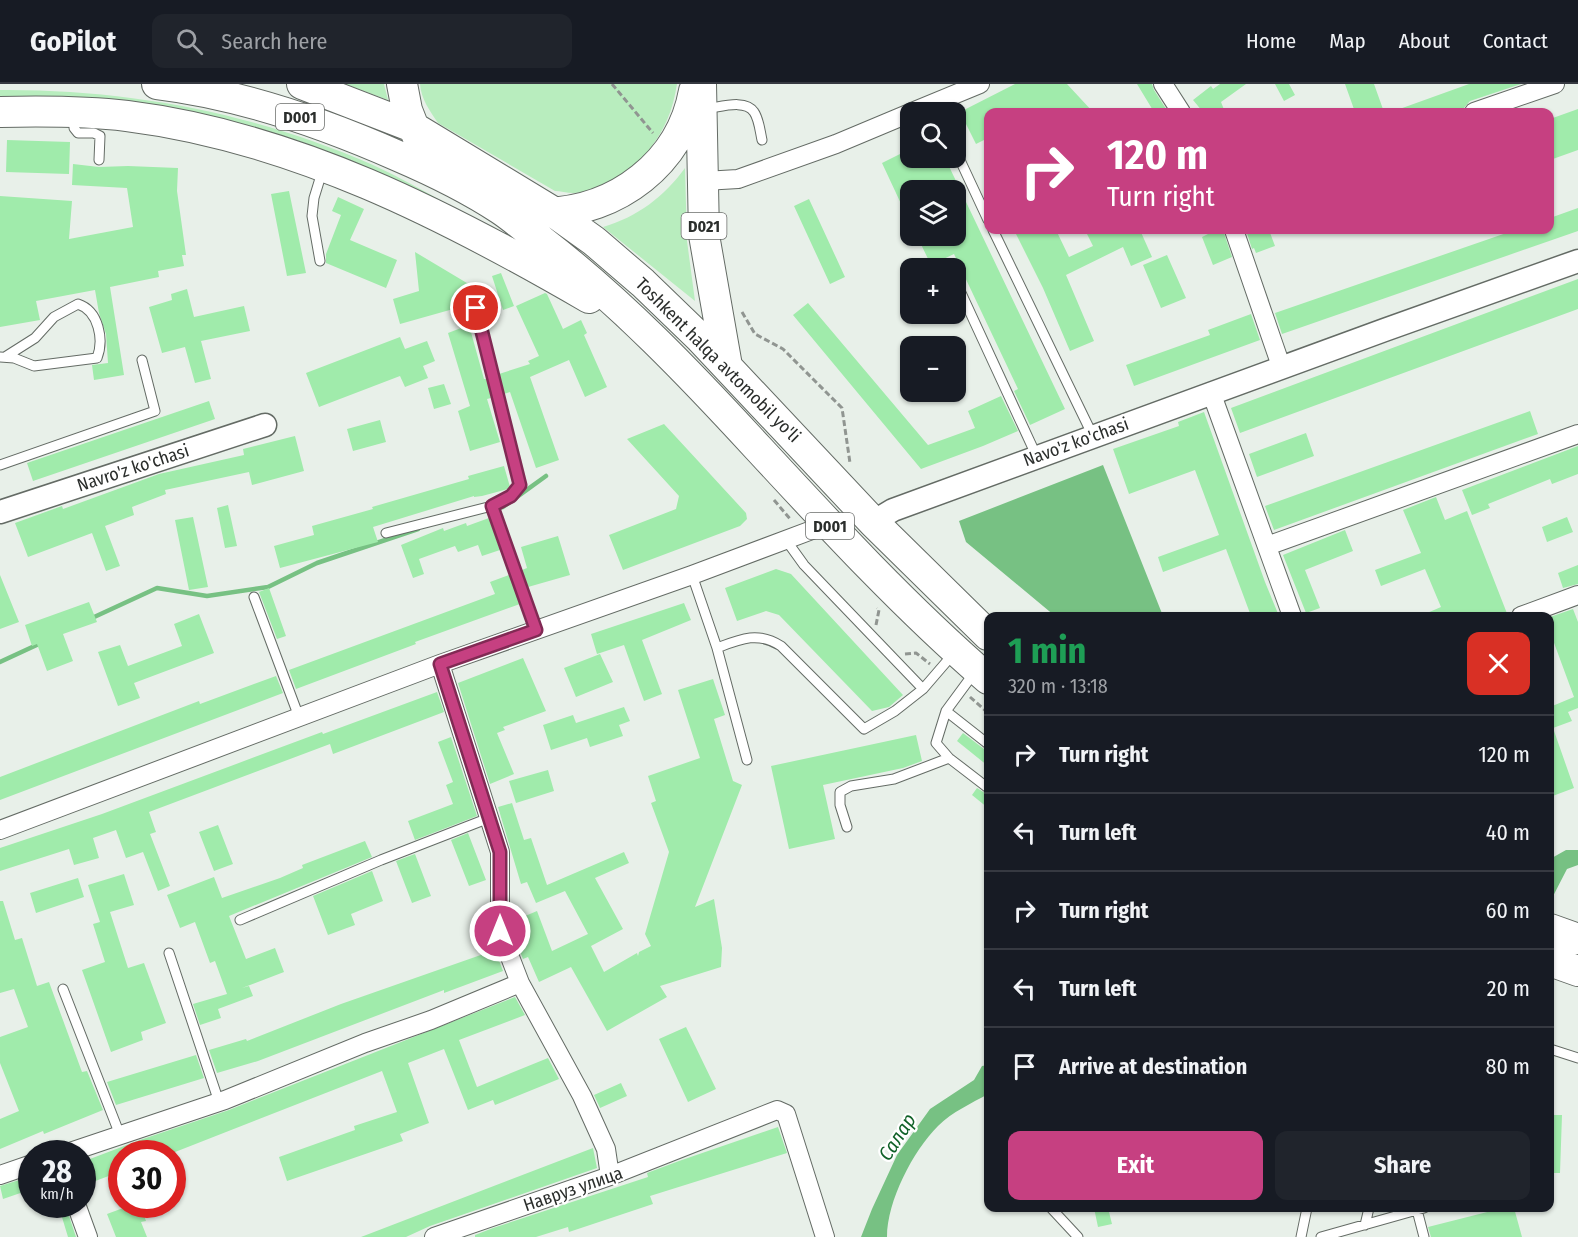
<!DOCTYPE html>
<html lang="en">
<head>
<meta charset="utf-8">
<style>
	body { margin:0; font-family:"Fira Sans Condensed",sans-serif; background:#20242c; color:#f1f3f6; height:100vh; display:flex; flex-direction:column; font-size:22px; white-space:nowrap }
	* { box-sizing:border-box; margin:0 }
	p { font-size:20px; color:#9ea1a6 }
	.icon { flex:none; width:33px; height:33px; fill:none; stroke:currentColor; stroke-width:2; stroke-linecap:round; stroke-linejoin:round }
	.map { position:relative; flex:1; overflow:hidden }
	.sheet { position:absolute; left:984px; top:528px; width:570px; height:600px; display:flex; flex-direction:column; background:#171b24; border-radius:12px; box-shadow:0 2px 4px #0004 }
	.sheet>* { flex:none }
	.hud { position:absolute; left:984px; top:24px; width:570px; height:126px; border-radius:12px; box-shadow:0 2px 4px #0004; background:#c64081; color:#fff; overflow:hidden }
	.buttons { position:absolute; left:900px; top:18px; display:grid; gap:12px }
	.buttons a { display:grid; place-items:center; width:66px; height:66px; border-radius:12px; background:#171b24; box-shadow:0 2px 4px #0004; font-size:30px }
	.speed { position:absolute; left:18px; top:1056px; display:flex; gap:12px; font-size:30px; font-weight:700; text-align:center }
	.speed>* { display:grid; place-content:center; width:78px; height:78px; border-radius:50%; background:#171b24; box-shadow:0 2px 4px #0004; line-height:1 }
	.speed small { font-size:15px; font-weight:400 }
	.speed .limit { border:9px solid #d22; background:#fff; color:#111 }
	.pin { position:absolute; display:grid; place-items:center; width:51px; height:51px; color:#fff; margin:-26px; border:3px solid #fff; border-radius:50%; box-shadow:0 2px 6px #0007 }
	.me { position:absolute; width:66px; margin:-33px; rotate:0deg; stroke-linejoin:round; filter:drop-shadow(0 0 4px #0008) }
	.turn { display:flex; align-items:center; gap:21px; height:126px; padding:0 24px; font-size:27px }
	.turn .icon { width:78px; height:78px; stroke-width:2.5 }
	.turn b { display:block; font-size:42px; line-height:51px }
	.round { display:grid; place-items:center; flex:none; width:63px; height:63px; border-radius:12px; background:#20242c }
	.headline { display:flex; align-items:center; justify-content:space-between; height:102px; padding:0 24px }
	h1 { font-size:36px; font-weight:700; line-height:45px; color:#1e9e55 }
	.button { display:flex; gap:12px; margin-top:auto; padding:12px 24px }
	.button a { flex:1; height:69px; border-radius:12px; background:#c64081; color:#fff; font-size:24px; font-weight:700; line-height:69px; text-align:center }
	.button a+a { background:#20242c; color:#f1f3f6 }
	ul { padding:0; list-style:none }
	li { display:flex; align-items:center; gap:18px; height:78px; padding:0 24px; border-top:2px solid #363941 }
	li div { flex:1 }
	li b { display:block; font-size:22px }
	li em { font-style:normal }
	header { display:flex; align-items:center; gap:36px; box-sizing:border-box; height:84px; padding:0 30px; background:#171b24; border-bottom:2px solid #363941 }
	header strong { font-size:28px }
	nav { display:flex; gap:33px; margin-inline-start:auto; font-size:21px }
	.search { width:420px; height:54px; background:#20242c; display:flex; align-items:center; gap:15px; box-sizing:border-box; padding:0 21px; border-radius:12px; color:#9ea1a6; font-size:22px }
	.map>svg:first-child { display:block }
	.green { fill:#b8edbe }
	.water { fill:#77c183 }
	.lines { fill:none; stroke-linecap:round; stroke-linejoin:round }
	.stream { stroke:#77c183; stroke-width:4.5 }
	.building { fill:#a0ebab }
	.service-casing { stroke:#646b65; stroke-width:11 }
	.minor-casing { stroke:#646b65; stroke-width:20 }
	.tertiary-casing { stroke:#646b65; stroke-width:25 }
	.trunk-casing { stroke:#646b65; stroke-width:32 }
	.path { stroke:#909591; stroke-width:3; stroke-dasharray:6 3; stroke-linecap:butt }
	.service { stroke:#fff; stroke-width:9 }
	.minor { stroke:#fff; stroke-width:18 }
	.tertiary { stroke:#fff; stroke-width:22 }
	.trunk { stroke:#fff; stroke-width:30 }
	.route-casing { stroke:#812a54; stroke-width:15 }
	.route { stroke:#c64081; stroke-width:10 }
	.labels { text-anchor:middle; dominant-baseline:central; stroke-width:4.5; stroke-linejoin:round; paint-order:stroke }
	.shield { fill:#fff; stroke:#6b6d6b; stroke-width:1.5 }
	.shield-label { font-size:16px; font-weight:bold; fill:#2b2e2c }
	.street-label { font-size:18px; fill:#2b2e2c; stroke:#fff }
	.water-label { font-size:20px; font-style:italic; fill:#116229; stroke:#fff }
</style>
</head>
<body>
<header>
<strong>GoPilot</strong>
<div class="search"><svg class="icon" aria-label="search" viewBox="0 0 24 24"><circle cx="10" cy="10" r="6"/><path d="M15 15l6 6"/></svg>Search here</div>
<nav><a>Home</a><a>Map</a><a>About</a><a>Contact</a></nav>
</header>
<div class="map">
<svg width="1578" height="1153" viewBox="0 0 1578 1153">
	<rect width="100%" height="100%" fill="#e8f0e9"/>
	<path class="green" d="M345 0H384L388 16Z
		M420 0H677C675 12 672 25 667 36 652 71 614 109 573 109 567 109 560 107 555 107L438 39C430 27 421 15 420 0Z
		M0 6C127 5 256 29 373 81 399 93 424 107 449 121L409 106 0 16Z
		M685 84 687 157 695 217 603 143C637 133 664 113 685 84Z"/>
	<path class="water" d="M1103 381 1163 532H1055L966 458 959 437Z
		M1566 766H1578V781L1567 785 1550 818V775Z
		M988 981V1010C972 1019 952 1028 938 1042 913 1067 887 1117 887 1153H861L872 1125 897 1071 930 1025 974 996 982 982Z"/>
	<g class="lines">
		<path class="stream" d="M493 425 503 423 546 392
			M92 534 157 504 207 512 268 503 317 479 418 445
			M0 578 41 559"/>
	</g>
	<path class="building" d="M1015 0H1067L1093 28H988V54L976 60 960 28Z
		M1137 0H1152L1154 6 1168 28H1154Z
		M1220 0H1246L1221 18 1225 28H1203L1193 16 1211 2 1213 5Z
		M1275 0H1289L1295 11 1284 17Z
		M1345 0H1374L1384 28H1355Z
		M1469 0H1521L1470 17 1463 25 1452 28H1394V27Z
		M1578 25V66L1550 76V35Z
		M7 56 70 58 69 90 6 88Z
		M910 65V74H945L1065 325 1030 341 1014 307 1018 305 954 170 931 181 917 152H956V106H910V139L882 79Z
		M73 80 99 83 128 82 178 84 177 107 186 171H182L184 182 158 187 159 193 110 203 124 291 94 296 92 281 108 279 106 250 99 229 95 206 36 217 40 236 0 243V112L72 117 69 155 133 143 127 104 72 101Z
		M289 107 306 189 287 192 271 110Z
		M338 113 364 125 350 156 397 176 386 204 326 179V170L341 131 332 127Z
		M809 115 845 193 830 200 794 122Z
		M1578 124V147L1282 250 1275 229 1515 146H1550V134Z
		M1014 146H1056L1069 173 1093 162 1085 146H1140L1152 173 1131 182 1123 163 1066 191 1094 257 1070 267 1043 204Z
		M1209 146H1223L1232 173 1213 181 1202 153 1210 149Z
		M1246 146H1269L1275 162 1256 169 1254 164 1252 165Z
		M415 168 492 214 474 218 471 220 400 240 393 215 419 207Z
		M1167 171 1186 214 1161 224 1143 181Z
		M501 189 514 222 503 226 492 192Z
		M1578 195V225L1240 349 1231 324Z
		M187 205 194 233 244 222 250 247 201 257 211 295 195 299 185 263 162 269 149 223 172 216 171 210Z
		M545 209 547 210 563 245 581 236 587 249 584 251 607 303 585 313 569 276 530 293 559 376 536 384 510 308 504 310 499 290 530 280 528 277 539 272 516 222Z
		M808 219 928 361 975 344 968 327 1001 312 1018 347 983 362 921 385 793 231Z
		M1251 230 1260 256 1134 302 1126 281 1210 251 1208 246Z
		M469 241 484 295H487L491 314 487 315 500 358 470 367 458 327 470 322 448 249Z
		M400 253 405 265 427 257 435 277 423 282 428 294 405 303 400 292 319 323 306 289Z
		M444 300 451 320 434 325 428 304Z
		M209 317 215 335 33 397 27 379Z
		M1530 327 1538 350 1274 446 1265 422Z
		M1204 328 1265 498 1279 532H1251L1226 465 1163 488 1158 473 1219 451 1195 386 1129 410 1113 365 1179 342 1178 338Z
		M380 336 386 358 353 367 347 345Z
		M664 340 746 429 747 435 740 442 623 486 609 451 676 425 679 412 627 355Z
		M1306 349 1314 372 1257 393 1249 370Z
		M295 352 304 387 252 401 249 388 165 406 166 410 132 423 134 431 105 442 120 482 106 487 92 449 28 473 15 439 62 422 63 425 159 390 244 371 243 365Z
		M1578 362V390L1552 400 1550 395 1488 420 1490 424 1472 431 1462 406Z
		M504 382 510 403 508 405 482 412 474 413V412L373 443 378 458 280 484 274 462 314 451 312 442 373 425 372 423 469 395 468 392Z
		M1436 413 1445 436 1467 427 1508 532H1420L1441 523 1425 485 1381 502 1375 486 1421 469 1403 426Z
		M228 421 237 462 225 464 217 424Z
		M193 433 208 503 189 506 175 436Z
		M1567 433 1573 448 1547 458 1542 443Z
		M489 434 500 466 482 472 478 461 458 468 455 462 419 475 424 490 413 494 401 461 443 444 444 447 466 439 467 442Z
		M1345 446 1353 467 1305 486 1320 524 1306 529 1283 471Z
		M558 452 570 491 528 503 522 486 527 484 521 463Z
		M1578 481V500L1563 504 1558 489Z
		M776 485 791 490 903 611 889 623 872 627 779 531 766 527 737 537 725 504Z
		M0 491 19 538 0 545Z
		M509 491 520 520 415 558 416 560 296 605 289 586 495 510 490 498Z
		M269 504 286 552 277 555 259 508Z
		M89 518 97 538 63 550 73 577 47 587 37 560 32 562 25 541Z
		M684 519 691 536 642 556 662 610 644 617 624 561 597 570 591 550Z
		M1573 525 1578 538V624L1568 628 1572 637 1553 644 1574 704 1550 713V623L1574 613 1550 548V533Z
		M199 530 214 569 134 599 140 614 118 622 98 568 120 561 128 582 182 562 174 540Z
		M600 570 613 598 576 613 564 584Z
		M523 574 546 627 503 643 505 646 497 649 514 690 490 700 458 599Z
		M276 592 283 609 0 716V693L199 617 200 620Z
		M713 595 725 631 714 635 733 697 742 701 695 823 714 815 722 864 721 883 660 902 667 913 607 947 571 883 539 898 528 873 523 875 511 845V838L537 827 552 867 588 850 565 807 536 819 527 798 521 800 498 723 512 719 524 756 531 754 547 801 624 768 629 779 595 794 623 845 591 862 604 888 637 869 638 872 639 868 651 862 645 850 669 768 651 719 656 717 648 692 700 674 678 606Z
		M437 608 444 628 333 670 330 660 149 728 156 748 150 750 170 802 158 807 143 768 126 774 116 746 93 754 99 774 74 781 69 765 0 787V764L102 730 322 648 323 650Z
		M624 623 630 637 619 641 623 652 590 663 587 654 551 666 543 641 573 631 576 639Z
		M963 649 984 665 988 667V682L957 657Z
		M916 651 922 677 903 684 823 701 835 755 789 765 771 682Z
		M451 653 477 732 415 756 408 737 453 720 446 701 453 698 438 658Z
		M548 686 554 707 516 719 509 697Z
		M977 704 988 711V724L972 711Z
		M218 741 233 780 214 787 199 748Z
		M468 749 486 796 469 802 451 756Z
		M365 757 372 773 229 832 246 875 275 864 284 888 242 904 249 902 253 912 218 925 221 934 200 941 193 920 227 910 215 877 210 879 195 838 180 844 167 811 214 793 222 814 280 794 303 784 302 781Z
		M415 770 431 812 412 819 396 777Z
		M372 787 383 817 351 830 355 841 328 851 313 812Z
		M124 790 134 821 110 828 128 884 144 879 166 939 141 948 143 956 111 968 82 886 105 878 93 840 100 838 88 801Z
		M78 794 84 813 36 829 30 809Z
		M0 817H3L15 856 22 854 37 902 49 898 82 988 87 987 103 1026 44 1050 43 1047 0 1065V1035L19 1027 0 979V953L28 943 14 905 0 909Z
		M495 866 503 887 444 909V906L258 977 217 989 209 966 246 955 247 957 341 920Z
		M515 913 525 931 459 956 477 1003 548 974 559 995 495 1021 493 1016 468 1026 444 965 408 979 429 1039 400 1050 403 1057 287 1097 279 1073 355 1046 354 1042 397 1028 382 987 170 1070H122V1087L82 1102V1078L140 1056 229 1026Z
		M686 943 716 1005 688 1018 659 955Z
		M196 971 204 994 116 1021 107 998Z
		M621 999 627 1012 600 1024 594 1011Z
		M1550 1031H1562L1560 1089H1550Z
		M778 1043 787 1069 650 1112 653 1120 569 1148 568 1143 536 1153H475V1151L493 1144 648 1093 647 1089 679 1077Z
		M593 1064 597 1084 430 1142 406 1153H361Z
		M32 1092V1105L3 1115 0 1102Z
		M58 1120H65L76 1153H68Z
		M134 1120H140L146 1137 141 1138 147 1153H116L107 1130Z
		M1094 1124H1108L1112 1140 1098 1143Z
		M1503 1124H1514L1522 1153H1431L1428 1143Z"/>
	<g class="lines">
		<g class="service-casing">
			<path id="service" d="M704 25C718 24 745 14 754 28 759 35 760 47 762 56
				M74 31V44L78 49H94L100 52 99 76
				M960 76 988 136
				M993 146 1093 352
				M320 177 312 132 314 114 322 88
				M956 198 1037 373
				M476 224 520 401 511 412 492 422 536 546
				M0 273 14 274 34 282 97 274C104 256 99 227 78 220L54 233 35 254 5 273
				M0 381 155 327 142 276
				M386 449 492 422
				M786 456 804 481 923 605
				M692 491 717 564 747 676
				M254 513 299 633
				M717 564C740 555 758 547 781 562L864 645 895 627 923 605 954 569
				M974 589 946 627 936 659 949 674 988 704
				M946 627 988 660
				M847 743 840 721V708L851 702 894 695 949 674
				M240 836 381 776 489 734
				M169 869 219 1018
				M63 905 120 1051
				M1550 965 1578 974
				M1051 1124 1078 1153
				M1417 1126 1424 1153
				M1365 1141 1369 1124
				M1301 1153 1307 1124
				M1321 1153 1424 1124"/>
		</g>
		<g class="minor-casing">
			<path id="minor" d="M1163 0 1181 28
				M912 28 980 0
				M1474 28 1555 0
				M704 97 738 95 836 60 910 29
				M1234 146 1281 282
				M1211 308 1292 532
				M1267 462 1578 350
				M1521 532 1578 511
				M440 580 500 768V847L520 899 582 1012 606 1065 610 1092
				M0 746 440 580 692 491 828 440
				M64 1070 225 1016 365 959 431 936 520 899
				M0 1091 32 1080
				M76 1120 88 1153
				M434 1153 610 1092 777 1026 786 1030 825 1153"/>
		</g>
		<g class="tertiary-casing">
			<path id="tertiary" d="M0 428 265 341
				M873 438 893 426C1121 341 1349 258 1578 177"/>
		</g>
		<g class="trunk-casing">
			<path id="trunk" d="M157 0C240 10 321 38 398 72 433 87 468 104 500 125 515 135 528 147 542 157 622 219 690 290 758 364 832 444 906 524 988 595
				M302 0 413 43 555 129 594 157 643 199 700 254 873 438 988 551
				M402 0 407 26 418 54
				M701 0 704 151 727 282
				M0 28C42 27 85 27 127 32 294 53 446 131 589 214
				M545 129C617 127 681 79 694 7
				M1550 845 1578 855
				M1550 877 1578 887"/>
		</g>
		<path class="path" d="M612 0 653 49
			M742 228 755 250 783 265 842 324 850 379
			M774 416 791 436
			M876 541 879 526 877 524
			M905 570 916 569 930 580
			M970 613 988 629"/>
		<use href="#service" class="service"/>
		<use href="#minor" class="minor"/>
		<use href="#tertiary" class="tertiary"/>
		<use href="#trunk" class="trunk"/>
	</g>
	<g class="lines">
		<g class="route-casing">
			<path id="route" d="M476 224 520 401 511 412 492 422 536 546 440 580 500 768V847"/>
		</g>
		<use href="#route" class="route"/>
	</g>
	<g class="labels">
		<g class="shield">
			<rect x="276" y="20" width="48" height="26" rx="4.5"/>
			<rect x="681.5" y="129" width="45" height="26" rx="4.5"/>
			<rect x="806" y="429" width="48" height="26" rx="4.5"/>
		</g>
		<g class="shield-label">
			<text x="300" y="33">D001</text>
			<text x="704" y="142">D021</text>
			<text x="830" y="442">D001</text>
		</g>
		<g class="street-label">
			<text transform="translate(718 276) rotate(45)">Toshkent halqa avtomobil yo'li</text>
			<text transform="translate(1076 358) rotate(-20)">Navo'z ko'chasi</text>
			<text transform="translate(133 384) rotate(-18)">Navro'z ko'chasi</text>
			<text transform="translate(573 1105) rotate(-19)">Навруз улица</text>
		</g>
		<g class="water-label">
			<text transform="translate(897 1053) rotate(-57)">Салар</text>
		</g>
	</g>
</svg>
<div class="buttons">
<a><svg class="icon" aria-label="search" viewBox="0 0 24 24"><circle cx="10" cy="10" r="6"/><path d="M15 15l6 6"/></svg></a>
<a><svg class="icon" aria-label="layers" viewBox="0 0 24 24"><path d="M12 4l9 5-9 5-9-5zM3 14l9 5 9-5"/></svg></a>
<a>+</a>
<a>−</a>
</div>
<div class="speed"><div>28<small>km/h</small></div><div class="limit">30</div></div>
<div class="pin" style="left:476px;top:224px;background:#d93025"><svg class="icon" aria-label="arrive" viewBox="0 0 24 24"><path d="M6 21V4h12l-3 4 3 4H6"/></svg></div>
<svg class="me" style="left:500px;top:847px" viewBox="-20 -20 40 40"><circle r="17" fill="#c64081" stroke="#fff" stroke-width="3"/><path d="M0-11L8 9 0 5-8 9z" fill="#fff"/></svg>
<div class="hud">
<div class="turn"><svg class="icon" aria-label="right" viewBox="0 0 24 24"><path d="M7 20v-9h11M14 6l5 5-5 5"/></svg><div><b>120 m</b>Turn right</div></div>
</div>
<section class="sheet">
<div class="headline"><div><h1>1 min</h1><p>320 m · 13:18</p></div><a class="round" style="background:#d93025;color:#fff"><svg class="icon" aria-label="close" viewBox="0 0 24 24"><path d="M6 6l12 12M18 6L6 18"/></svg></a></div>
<ul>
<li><svg class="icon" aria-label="right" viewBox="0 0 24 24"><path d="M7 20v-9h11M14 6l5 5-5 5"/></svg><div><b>Turn right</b></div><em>120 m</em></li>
<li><svg class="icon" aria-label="left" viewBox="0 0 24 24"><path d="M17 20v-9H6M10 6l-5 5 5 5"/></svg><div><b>Turn left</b></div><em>40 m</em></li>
<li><svg class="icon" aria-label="right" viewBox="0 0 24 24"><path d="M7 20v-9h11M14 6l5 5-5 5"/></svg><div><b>Turn right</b></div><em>60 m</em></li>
<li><svg class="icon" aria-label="left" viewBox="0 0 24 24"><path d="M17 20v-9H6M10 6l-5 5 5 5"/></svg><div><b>Turn left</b></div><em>20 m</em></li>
<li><svg class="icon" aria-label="arrive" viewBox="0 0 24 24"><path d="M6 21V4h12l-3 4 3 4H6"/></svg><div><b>Arrive at destination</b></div><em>80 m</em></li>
</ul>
<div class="button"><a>Exit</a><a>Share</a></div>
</section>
</div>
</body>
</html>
